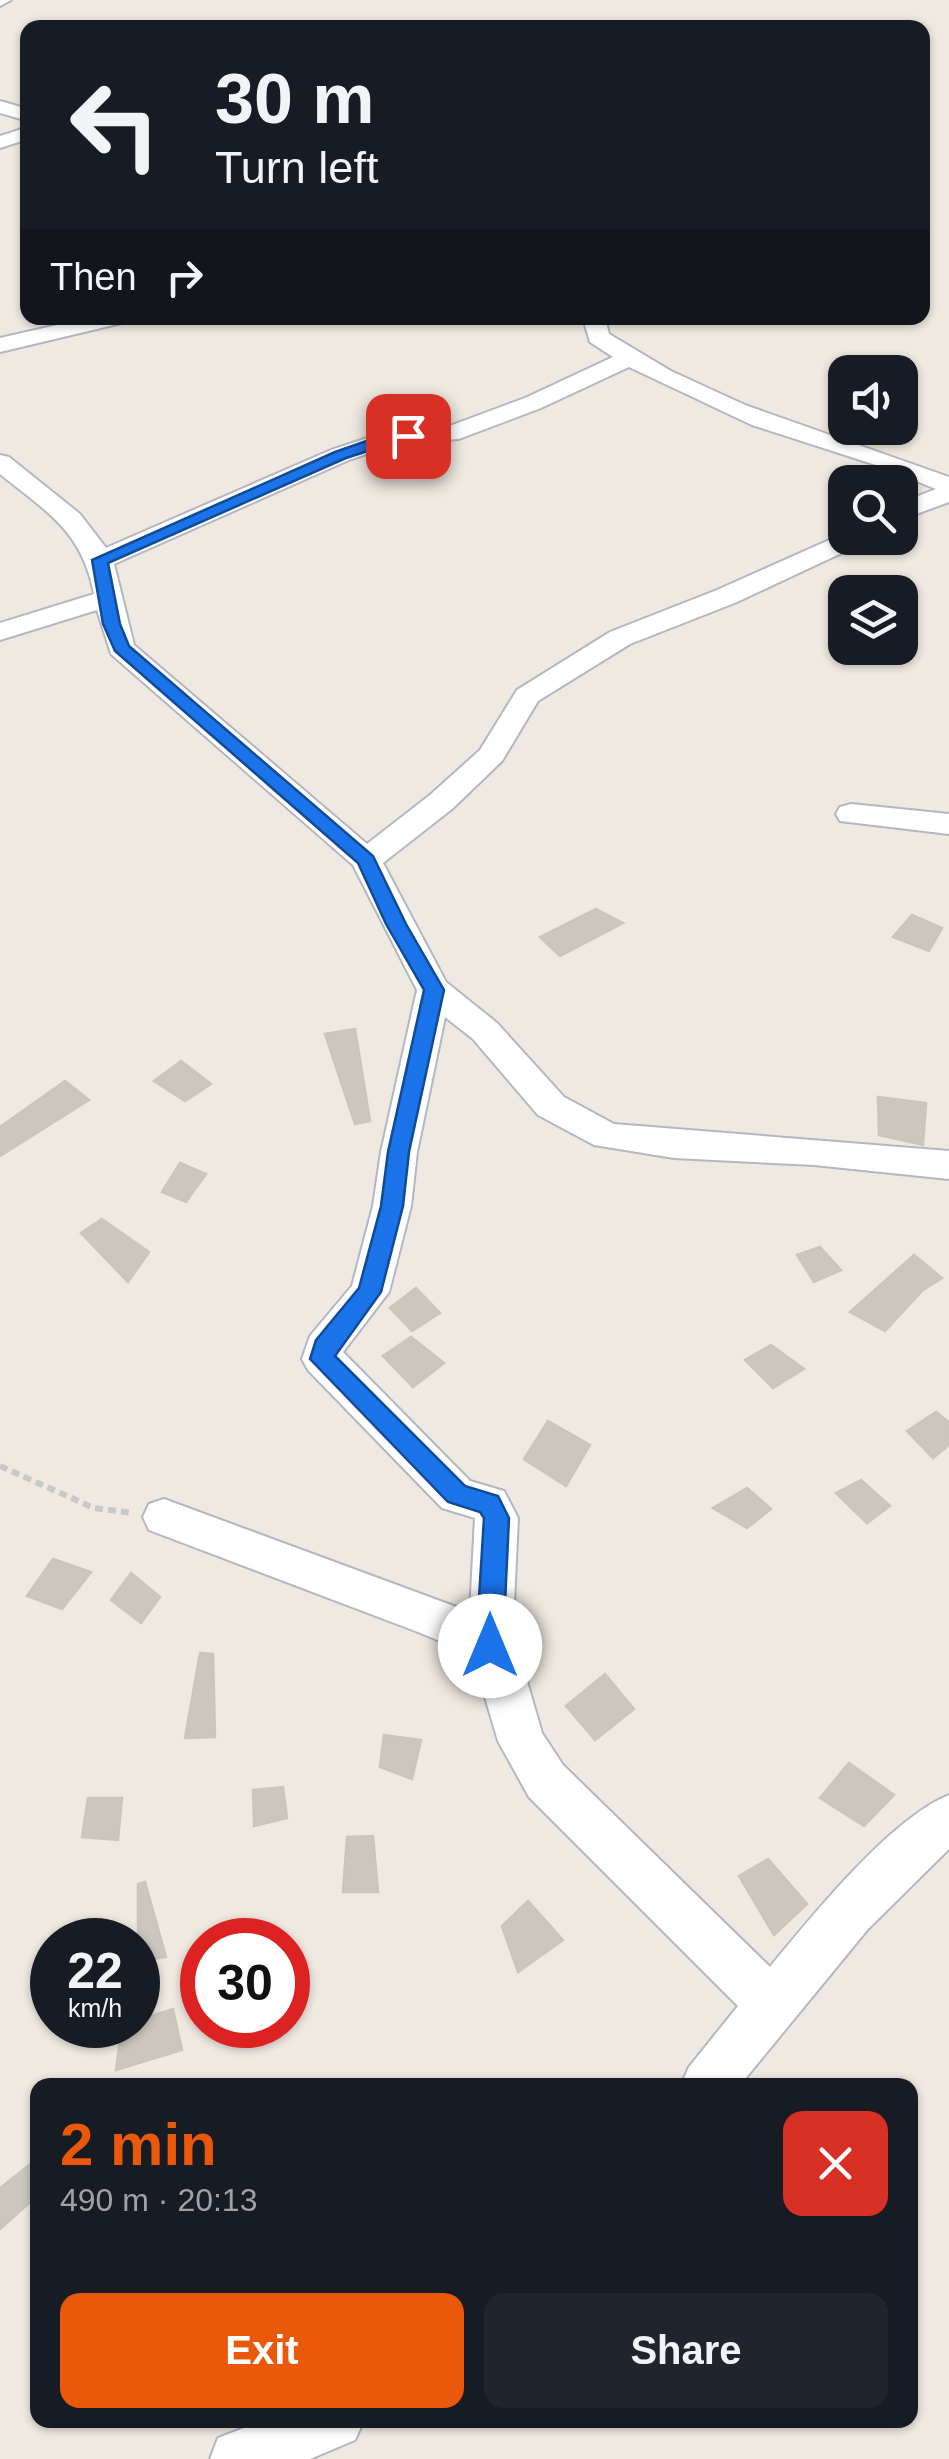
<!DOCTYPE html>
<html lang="en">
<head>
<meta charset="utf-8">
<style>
	body { margin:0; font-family:Arial,sans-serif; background:#20242c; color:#f1f3f6; height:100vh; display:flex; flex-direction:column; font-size:38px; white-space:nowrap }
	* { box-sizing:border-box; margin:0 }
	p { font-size:32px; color:#9ea1a6 }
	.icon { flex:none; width:55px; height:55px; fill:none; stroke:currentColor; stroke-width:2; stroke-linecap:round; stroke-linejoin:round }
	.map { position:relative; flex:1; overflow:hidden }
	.side { position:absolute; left:30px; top:2078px; width:888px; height:350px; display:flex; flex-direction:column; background:#171b24; border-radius:20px; box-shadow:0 2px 8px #0004 }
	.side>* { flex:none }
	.hud { position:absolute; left:20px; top:20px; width:910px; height:305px; border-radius:20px; box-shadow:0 2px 8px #0004; background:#171b24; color:#f1f3f6; overflow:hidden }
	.buttons { position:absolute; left:828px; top:355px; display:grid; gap:20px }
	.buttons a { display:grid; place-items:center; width:90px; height:90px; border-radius:20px; background:#171b24; box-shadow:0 2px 8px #0004; font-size:50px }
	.speed { position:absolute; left:30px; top:1918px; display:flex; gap:20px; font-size:50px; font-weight:700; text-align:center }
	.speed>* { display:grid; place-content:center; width:130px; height:130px; border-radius:50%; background:#171b24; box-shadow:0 2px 8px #0004; line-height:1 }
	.speed small { font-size:25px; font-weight:400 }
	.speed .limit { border:15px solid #d22; background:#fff; color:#111 }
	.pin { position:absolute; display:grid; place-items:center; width:85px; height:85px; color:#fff; margin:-42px; border-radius:20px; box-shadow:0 5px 15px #0006 }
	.me { position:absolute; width:110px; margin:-55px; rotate:0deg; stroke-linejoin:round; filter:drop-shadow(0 0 8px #0008) }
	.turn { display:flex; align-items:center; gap:35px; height:210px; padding:0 30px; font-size:45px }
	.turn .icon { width:130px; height:130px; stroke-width:2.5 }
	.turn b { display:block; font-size:70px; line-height:85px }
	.then { display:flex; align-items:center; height:95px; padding:0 30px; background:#0003; gap:20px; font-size:38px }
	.round { display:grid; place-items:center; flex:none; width:105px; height:105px; border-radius:20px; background:#20242c }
	.head { display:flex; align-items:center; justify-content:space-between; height:170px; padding:0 30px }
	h1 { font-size:60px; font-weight:700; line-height:75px; color:#ea580c }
	.cta { display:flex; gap:20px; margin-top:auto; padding:20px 30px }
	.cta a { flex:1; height:115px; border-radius:20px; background:#ea580c; color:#fff; font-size:40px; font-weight:700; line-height:115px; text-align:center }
	.cta a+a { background:#20242c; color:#f1f3f6 }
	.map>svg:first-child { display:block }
	.building { fill:#cbc7bf; stroke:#cbc5ba; stroke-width:2.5 }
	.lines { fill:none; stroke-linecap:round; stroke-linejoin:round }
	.minor-casing { stroke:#b4b7c1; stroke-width:4 }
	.path { stroke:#c9c9c9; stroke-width:6; stroke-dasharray:8 5; stroke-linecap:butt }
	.minor { fill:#fff; fill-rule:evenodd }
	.route { fill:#1a73e8; stroke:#114b97; stroke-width:2.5 }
</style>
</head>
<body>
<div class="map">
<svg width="949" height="2459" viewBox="0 0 949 2459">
	<rect width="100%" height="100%" fill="#efe9e1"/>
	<path class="building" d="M596 909 623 923 560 956 540 937Z
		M912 915 942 928 929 951 893 937Z
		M355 1029 370 1121 355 1124 325 1034Z
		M181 1061 211 1084 185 1101 154 1081Z
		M65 1081 89 1100 0 1156V1127Z
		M878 1097 926 1103 923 1145 879 1135Z
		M180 1163 206 1174 186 1202 162 1192Z
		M102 1219 149 1252 128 1282 81 1233Z
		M820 1247 841 1270 814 1282 797 1255Z
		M914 1255 942 1278 923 1290 885 1331 850 1312Z
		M416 1288 440 1313 412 1331 390 1308Z
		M411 1337 444 1363 413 1387 383 1356Z
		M771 1345 804 1369 773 1388 745 1360Z
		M936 1412 949 1422V1445L933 1458 907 1431Z
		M548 1421 590 1445 566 1486 524 1459Z
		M861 1480 890 1506 867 1523 836 1493Z
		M747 1488 771 1509 747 1528 713 1508Z
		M53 1559 91 1572 62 1609 27 1596Z
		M131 1573 160 1597 141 1623 111 1600Z
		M200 1653 213 1654 215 1737 185 1738Z
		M605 1674 634 1709 595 1740 566 1706Z
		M384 1735 421 1740 412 1779 380 1767Z
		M849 1763 894 1795 864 1826 820 1798Z
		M283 1787 287 1818 254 1826 253 1790Z
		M88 1798H122L118 1840 82 1837Z
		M373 1836 378 1892H343L347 1837Z
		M768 1859 807 1904 774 1935 739 1876Z
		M145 1882 166 1957 138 1961V1884Z
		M528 1901 563 1940 518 1972 502 1926Z
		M173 2009 182 2050 116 2070 122 2025H138V2020Z
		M38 2158V2195L0 2229V2188Z"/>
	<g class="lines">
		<g class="minor-casing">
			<path id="minor" d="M0 0H11L0 6Z
				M0 101 28 109V121L0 113Z
				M28 127V139L0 148V136Z
				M88 318H125L122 323 0 352V338Z
				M583 318H605L609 334 671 371 745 405 949 477V502L900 520V503L936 489 879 466 752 425 629 367 541 408 459 439 398 443 349 460 114 564 134 645 367 844 430 795 480 750 517 690 610 632 717 590 845 533V538H867L863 543 737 602 630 644 538 701 502 761 452 809 383 863 446 982 497 1023 564 1097 614 1124 949 1151V1179L814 1165 674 1158 594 1145 538 1115 473 1039 445 1017 417 1152 411 1206 389 1292 343 1352 470 1481 504 1491 518 1518 512 1645 524 1671 542 1733 563 1765 770 1967C811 1917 891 1818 949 1795V1849L868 1929 740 2085H681L689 2067 738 2006 529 1797 498 1741 474 1660 457 1648 418 1632 149 1530 143 1517 149 1504 164 1499 470 1612 475 1518 442 1508 308 1370 302 1359 310 1336 352 1286 373 1206 381 1152 417 990 353 865 111 654 97 610 0 640V623L94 594C82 531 47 512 0 474V455L9 457 80 514 106 548 331 450 395 429 447 427 525 398 613 357 590 342Z
				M851 804 949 814V834L840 821 836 814 840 807Z
				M264 2420H364L355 2440 310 2459H210L218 2438Z"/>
		</g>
		<path class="path" d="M0 1466 94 1508 133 1513"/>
		<use href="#minor" class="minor"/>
	</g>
	<path class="route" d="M395 431 415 436 346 458 108 563 120 624 129 646 373 856 406 924 444 990 409 1152 403 1206 381 1292 335 1356 465 1486 498 1496 509 1518 503 1646 499 1654 490 1658 480 1654 476 1646 484 1518 480 1512 448 1502 310 1359 316 1340 359 1288 381 1206 388 1152 424 990 386 924 358 863 115 651 103 624 92 560 335 452Z"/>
</svg>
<div class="buttons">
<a><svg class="icon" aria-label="sound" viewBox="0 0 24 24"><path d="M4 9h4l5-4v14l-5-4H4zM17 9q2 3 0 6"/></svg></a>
<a><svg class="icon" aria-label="search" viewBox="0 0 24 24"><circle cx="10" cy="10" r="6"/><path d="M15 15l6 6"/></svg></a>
<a><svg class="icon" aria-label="layers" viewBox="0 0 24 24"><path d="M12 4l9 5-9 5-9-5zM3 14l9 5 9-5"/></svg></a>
</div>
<div class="speed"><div>22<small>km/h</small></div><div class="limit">30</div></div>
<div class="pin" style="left:408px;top:436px;background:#d93025"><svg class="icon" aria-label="arrive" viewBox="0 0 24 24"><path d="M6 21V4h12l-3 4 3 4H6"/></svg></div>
<svg class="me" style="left:490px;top:1646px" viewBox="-20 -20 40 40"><circle r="19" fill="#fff"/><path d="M0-13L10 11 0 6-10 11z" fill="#1a73e8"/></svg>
<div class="hud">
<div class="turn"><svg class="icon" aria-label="left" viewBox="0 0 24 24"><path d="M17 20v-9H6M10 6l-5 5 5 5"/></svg><div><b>30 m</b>Turn left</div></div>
<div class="then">Then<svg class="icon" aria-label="right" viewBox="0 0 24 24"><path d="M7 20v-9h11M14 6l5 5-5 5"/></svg></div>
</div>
<section class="side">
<div class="head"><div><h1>2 min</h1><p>490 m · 20:13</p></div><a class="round" style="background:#d93025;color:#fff"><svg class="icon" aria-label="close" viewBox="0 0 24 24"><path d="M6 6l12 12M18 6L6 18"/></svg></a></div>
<div class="cta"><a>Exit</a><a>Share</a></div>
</section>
</div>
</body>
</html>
